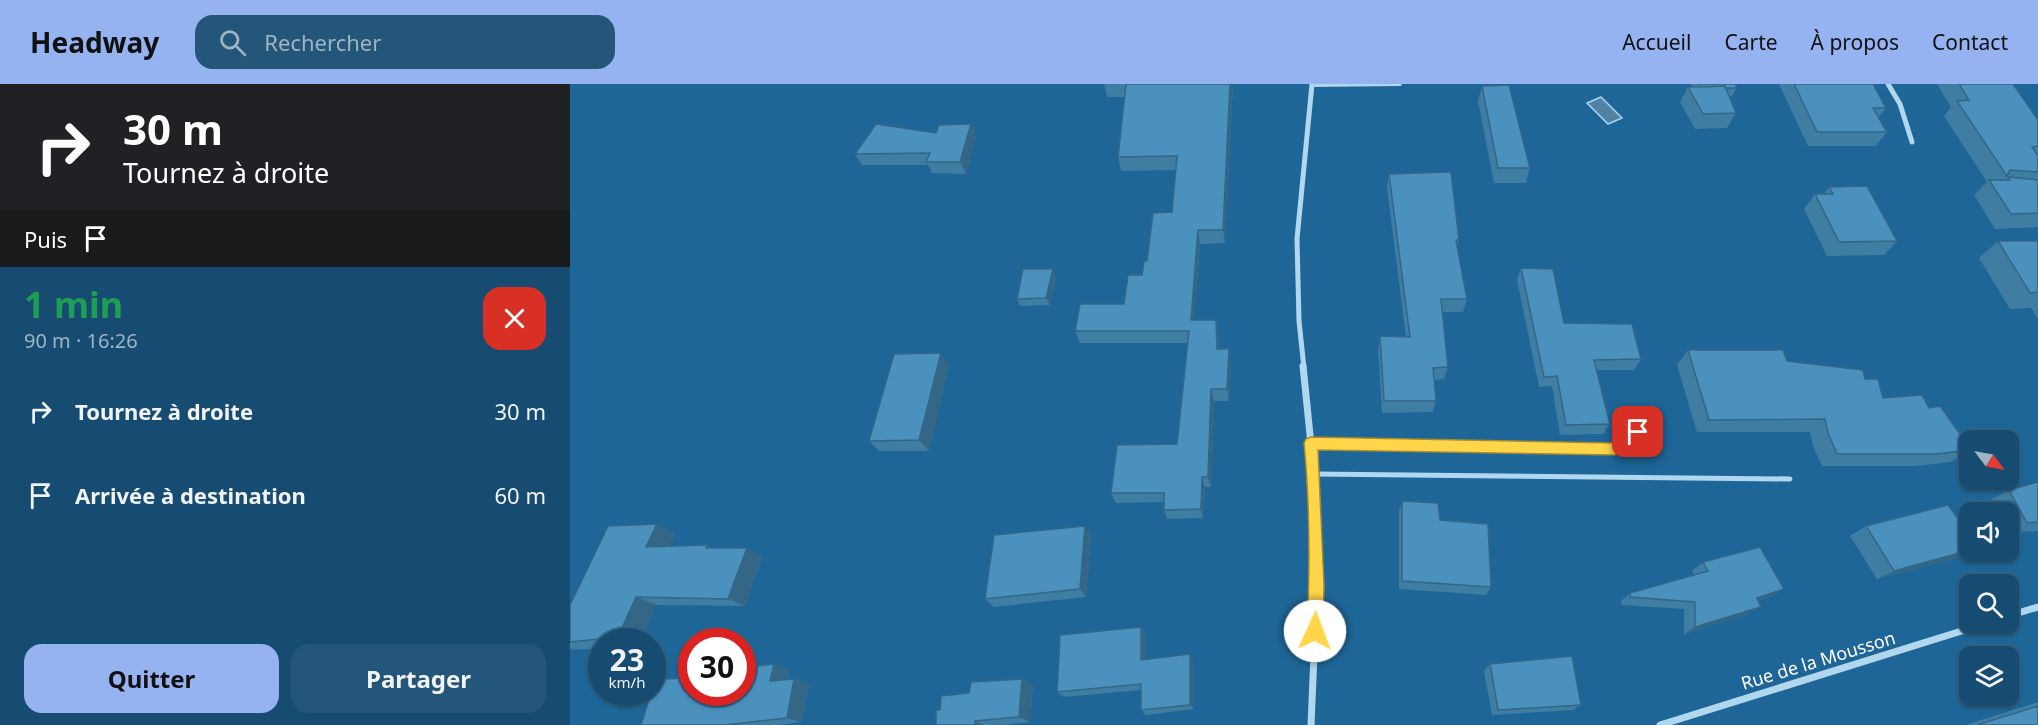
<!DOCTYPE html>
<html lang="fr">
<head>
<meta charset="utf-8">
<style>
	body { margin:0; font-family:"Noto Sans",sans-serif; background:#235679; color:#f1f3f6; height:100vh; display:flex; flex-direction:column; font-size:22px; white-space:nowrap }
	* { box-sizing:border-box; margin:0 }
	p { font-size:20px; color:#9eb4c3 }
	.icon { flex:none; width:33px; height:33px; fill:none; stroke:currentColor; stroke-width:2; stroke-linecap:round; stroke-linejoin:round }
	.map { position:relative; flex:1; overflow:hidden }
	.details { display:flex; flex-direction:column; background:#164c71; width:570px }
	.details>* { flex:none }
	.top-card { background:#202124; color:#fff; overflow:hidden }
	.needle { width:39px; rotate:122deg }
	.controls { position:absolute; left:1389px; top:346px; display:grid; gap:12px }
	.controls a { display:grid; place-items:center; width:60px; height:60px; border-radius:12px; background:#164c71; box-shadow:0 2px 4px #0004,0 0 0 2px #356384; font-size:30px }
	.speed { position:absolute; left:18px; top:544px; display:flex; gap:12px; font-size:30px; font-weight:700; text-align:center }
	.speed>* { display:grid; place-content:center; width:78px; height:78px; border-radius:50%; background:#164c71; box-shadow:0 2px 4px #0004,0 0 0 2px #356384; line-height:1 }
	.speed small { font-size:15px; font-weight:400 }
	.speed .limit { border:9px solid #d22; background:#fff; color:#111 }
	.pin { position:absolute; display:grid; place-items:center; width:51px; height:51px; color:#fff; margin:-26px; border-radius:12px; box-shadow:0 3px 9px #0006 }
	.me { position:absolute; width:66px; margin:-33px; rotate:2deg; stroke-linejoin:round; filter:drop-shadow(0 0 4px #0008) }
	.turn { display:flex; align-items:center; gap:21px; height:126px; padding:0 24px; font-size:27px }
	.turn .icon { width:78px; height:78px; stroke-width:2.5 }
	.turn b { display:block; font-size:42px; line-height:51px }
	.then { display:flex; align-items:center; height:57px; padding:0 24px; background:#0003; gap:12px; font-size:22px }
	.round { display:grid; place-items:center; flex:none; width:63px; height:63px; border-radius:18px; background:#235679 }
	.overview { display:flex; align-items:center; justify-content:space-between; height:102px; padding:0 24px }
	h1 { font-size:36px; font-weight:700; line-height:45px; color:#1e9e55 }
	.cta { display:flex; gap:12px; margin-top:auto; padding:12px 24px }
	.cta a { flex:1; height:69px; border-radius:18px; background:#95b2f1; color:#111; font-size:24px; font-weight:700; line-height:69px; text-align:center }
	.cta a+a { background:#235679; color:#f1f3f6 }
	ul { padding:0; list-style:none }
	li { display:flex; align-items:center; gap:18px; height:84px; padding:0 24px }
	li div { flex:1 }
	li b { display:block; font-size:22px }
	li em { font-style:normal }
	header { display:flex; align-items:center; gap:36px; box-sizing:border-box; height:84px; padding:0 30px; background:#95b2f1; color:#111 }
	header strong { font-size:28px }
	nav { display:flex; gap:33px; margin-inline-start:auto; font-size:21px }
	.search { width:420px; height:54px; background:#235679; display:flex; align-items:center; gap:15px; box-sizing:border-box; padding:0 21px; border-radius:18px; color:#9eb4c3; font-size:22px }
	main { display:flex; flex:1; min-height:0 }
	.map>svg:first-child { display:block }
	.water { fill:#5283a4; stroke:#a4d5f1; stroke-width:1.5 }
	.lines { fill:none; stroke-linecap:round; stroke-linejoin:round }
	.lane-far1 { stroke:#b1d7ef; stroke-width:4 }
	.lane { stroke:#b1d7ef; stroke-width:5 }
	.street-far1 { stroke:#b1d7ef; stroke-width:5 }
	.street { stroke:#b1d7ef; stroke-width:7 }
	.wall { fill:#407da3 }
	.shaded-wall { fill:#346685 }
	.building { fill:#4a91be; stroke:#346685; stroke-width:1.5 }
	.route { fill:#ffd54a; stroke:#a68a30; stroke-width:1.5 }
	.labels { text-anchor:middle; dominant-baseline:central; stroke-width:6; stroke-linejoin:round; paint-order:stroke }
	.street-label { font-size:18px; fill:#fff; stroke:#1d6697 }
</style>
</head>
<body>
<header>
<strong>Headway</strong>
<div class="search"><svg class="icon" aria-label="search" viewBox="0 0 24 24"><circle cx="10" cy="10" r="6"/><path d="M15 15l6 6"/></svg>Rechercher</div>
<nav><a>Accueil</a><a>Carte</a><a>À propos</a><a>Contact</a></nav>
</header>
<main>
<section class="details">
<div class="top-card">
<div class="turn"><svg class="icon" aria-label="right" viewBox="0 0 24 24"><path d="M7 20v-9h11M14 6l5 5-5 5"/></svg><div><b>30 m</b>Tournez à droite</div></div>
<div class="then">Puis<svg class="icon" aria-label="arrive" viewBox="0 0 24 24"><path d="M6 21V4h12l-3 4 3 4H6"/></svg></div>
</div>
<div class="overview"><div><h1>1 min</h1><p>90 m · 16:26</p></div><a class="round" style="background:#d93025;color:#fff"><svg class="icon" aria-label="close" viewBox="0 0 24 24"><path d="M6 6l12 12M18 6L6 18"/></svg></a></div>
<ul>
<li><svg class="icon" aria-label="right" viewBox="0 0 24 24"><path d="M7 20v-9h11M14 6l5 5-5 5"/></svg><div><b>Tournez à droite</b></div><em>30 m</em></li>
<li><svg class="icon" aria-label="arrive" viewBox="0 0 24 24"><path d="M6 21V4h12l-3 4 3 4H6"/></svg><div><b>Arrivée à destination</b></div><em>60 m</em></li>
</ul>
<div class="cta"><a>Quitter</a><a>Partager</a></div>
</section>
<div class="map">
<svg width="1468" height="641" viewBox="0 0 1468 641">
	<rect width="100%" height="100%" fill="#1d6697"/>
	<path class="water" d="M1031 13 1052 34 1038 40 1017 19Z"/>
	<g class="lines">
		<path class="lane-far1" d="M742 1 830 0"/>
		<path class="lane" d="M741 359 1045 365 1068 348
			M744 390 1220 395"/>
		<path class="street-far1" d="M1318 0 1330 20 1342 58
			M734 284 729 237 727 155 742 0"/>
		<path class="street" d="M733 282 744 390 747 501 741 641
			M1438 532 1468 523
			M1090 641 1414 540"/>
	</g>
	<path class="wall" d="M534 0H663L655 159 630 160 624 236H646L648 248 649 265 661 277 659 317H644L641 403H635L633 434 597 435 594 426V418L546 419 541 409 607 360 618 259H510L505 247 554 220 572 191 577 177 602 128 606 86 551 87 548 73 555 13H537Z
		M1121 0H1165L1167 4 1162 12H1159L1166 29 1157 44 1125 45 1110 18 1118 3H1122Z
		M1209 0H1303L1316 24 1308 34 1317 48 1306 62H1238Z
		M1367 0H1443L1468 36V143L1425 145 1404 111 1417 98 1374 32 1381 23Z
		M912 2 960 84 956 99H924L908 17Z
		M401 40 406 52 396 90 362 89 358 81H292L285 70Z
		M819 90 889 156 887 162 897 215 893 228H872L878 283 874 295 864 296 866 317 863 328 812 329 808 265 810 252 836 253 817 104Z
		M1259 103 1327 157 1314 171 1257 172 1234 125 1245 110H1254Z
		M1428 157H1468V235L1461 224 1440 225 1409 174Z
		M951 184 994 239 1071 275 1064 286H1026L1040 340 1033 350 990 351 982 302 969 303 947 196Z
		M486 193 480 221 450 222 447 215Z
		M1118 266 1217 277 1295 295 1313 314 1359 324 1400 364V366L1381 378 1347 382H1252L1243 362 1240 348H1127L1107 281Z
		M379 281 359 367H309L299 357Z
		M1468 398V447L1438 448V429H1427L1420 416 1439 406Z
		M832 417 870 436 921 503 916 511 829 505V427Z
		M87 440 105 450 99 462 177 464 192 473 175 522 86 521 69 558H32V564L4 566 0 565V521Z
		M1296 442 1400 451V468L1390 473 1307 495 1280 452Z
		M521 451 516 513 424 523 415 515Z
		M1133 478 1214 505 1200 513 1188 517 1191 523 1178 530 1114 550V525L1051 521V517L1060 509 1124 491 1122 487Z
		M571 543 576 550V576L620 570 623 577 624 625 576 631 571 626V606L494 613 487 608Z
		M204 580 219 586 217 596 224 595 239 600 232 638 207 641H71L122 609Z
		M920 580 1011 621 1003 626 922 631 914 587Z
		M452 595 463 601 460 638 433 641H366L399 609Z
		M1468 618V641H1396Z"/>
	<path class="shaded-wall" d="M660 0H663L655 159 653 146Z
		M401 40 406 52 396 90 390 78Z
		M628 146 630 160 623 248 621 236Z
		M483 185 486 193 480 221 476 214Z
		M646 236 648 248 649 277 647 265Z
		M659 265 661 277 659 317 657 305Z
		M371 269 379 281 359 367 349 356Z
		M641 305 644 317 641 403 638 393Z
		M632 393 635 403 633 434 631 425Z
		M87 440 105 450 95 472 76 463Z
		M515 442 521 451 516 513 510 505Z
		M177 464 192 473 175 522 158 515Z
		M1400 466V468L1390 473 1307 495 1324 487Z
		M1214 505 1200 513 1174 521 1187 514Z
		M66 513 86 521 69 558H61L48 553Z
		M1191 523 1178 530 1114 550 1125 543Z
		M571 543 576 550V582L571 576Z
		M620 570 623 577 624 625 620 621Z
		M204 580 219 586 215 602 200 597Z
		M224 595 239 600 232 638 217 634Z
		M452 595 463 601 460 638 449 633Z
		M405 637 414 641H405Z"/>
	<path class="building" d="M556 0H660L653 146H628L621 236H646L647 265H659L657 305H641L638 393H632L631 425 594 426V409H541L547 361 607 360 619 247H505L510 220H554L558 191H572L574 177H577L583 129 602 128 607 72 548 73Z
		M1129 0H1165L1167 4H1155V2L1130 3Z
		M1224 0H1303L1316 24H1303L1317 48H1247Z
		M1389 0H1443L1468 36V62L1462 63 1468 72V88L1440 86 1437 92 1387 17 1399 16Z
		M939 1 960 84H928L912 2Z
		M1155 2 1166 29 1133 30 1118 3Z
		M306 40 366 49 369 41 401 40 390 78H356L360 69 285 70Z
		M881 88 889 156H886L897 215H871L878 283 863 284 866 317H814L810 252 840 253 819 90Z
		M1438 93 1468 96V129L1441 130 1419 96H1440Z
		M1297 102 1327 157 1269 158 1245 110H1263L1259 103Z
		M1428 157H1468V208L1460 209Z
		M951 184 983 185 994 239 1062 240 1071 275 1024 276 1040 340 996 341 987 292 974 293Z
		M453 185H483L476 214 447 215Z
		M1118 266H1213L1217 277 1293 286 1295 295H1308L1313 314 1352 311 1359 324 1370 322 1400 364V366L1366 370H1267L1258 349 1255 335 1139 336Z
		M371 269 349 356 299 357 324 270Z
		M1468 398V438L1457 439 1439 406Z
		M832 417 868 419 870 436 918 440 921 503 832 497Z
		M1378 421 1400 451V466L1324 487 1296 442Z
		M87 440 76 463 137 461 136 464H177L158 515 66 513 48 553 0 558V521L38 442Z
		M515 442 510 505 415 515 424 451Z
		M1190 463 1214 505 1187 514 1191 523 1125 543V518L1060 513V509L1138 487 1133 478Z
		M571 543V576L620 570V621L571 626V600L487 608 490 551Z
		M1002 572 1011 621 928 626 920 580Z
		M204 580 200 597 224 595 217 634 154 641H71L81 609H82V604L85 596 122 593V609H172V583Z
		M452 595 449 633 405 637V641H366V626H370L371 612 399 609 401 598Z
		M1468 622V641H1407Z"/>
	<path class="route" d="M1068 342 1073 343 1075 348 1073 352 1045 371 748 366 754 501 753 547 750 553 745 555 739 553 737 547C740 485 740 421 734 359L736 355 741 353 1043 359Z"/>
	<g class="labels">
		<g class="street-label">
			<text transform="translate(1248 576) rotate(-17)">Rue de la Mousson</text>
		</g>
	</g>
</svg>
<div class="controls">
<a><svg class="needle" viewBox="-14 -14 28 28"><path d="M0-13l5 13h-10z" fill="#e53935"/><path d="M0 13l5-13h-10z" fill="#9eb4c3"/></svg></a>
<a><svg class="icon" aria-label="sound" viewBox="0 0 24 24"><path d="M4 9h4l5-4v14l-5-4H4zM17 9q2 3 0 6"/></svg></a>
<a><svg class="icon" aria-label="search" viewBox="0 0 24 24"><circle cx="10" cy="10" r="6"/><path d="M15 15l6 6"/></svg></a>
<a><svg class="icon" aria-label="layers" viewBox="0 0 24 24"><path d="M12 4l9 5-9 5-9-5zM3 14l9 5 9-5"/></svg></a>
</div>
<div class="speed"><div>23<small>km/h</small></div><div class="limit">30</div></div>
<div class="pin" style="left:1068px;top:348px;background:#d93025"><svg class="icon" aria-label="arrive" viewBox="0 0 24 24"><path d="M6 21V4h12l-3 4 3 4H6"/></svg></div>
<svg class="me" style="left:745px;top:547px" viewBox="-20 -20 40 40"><circle r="19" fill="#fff"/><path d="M0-13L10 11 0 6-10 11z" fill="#ffd54a"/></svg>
</div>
</main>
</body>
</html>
